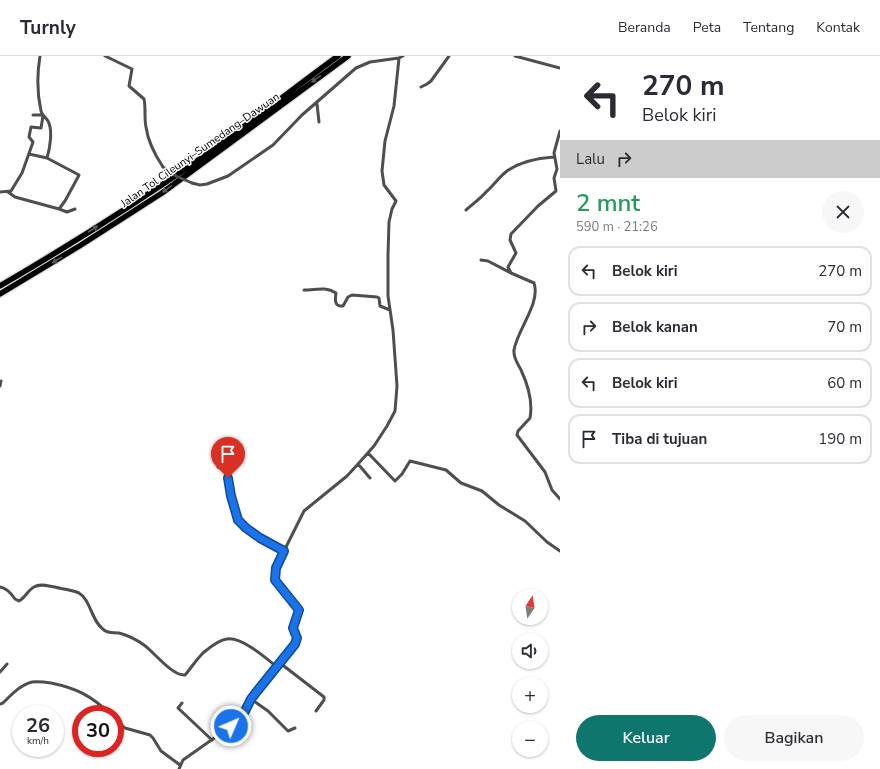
<!DOCTYPE html>
<html lang="id">
<head>
<meta charset="utf-8">
<style>
	body { margin:0; font-family:"Nunito Sans",sans-serif; background:#f7f7f7; color:#2b2b33; height:100vh; display:flex; flex-direction:column; font-size:15px; white-space:nowrap }
	* { box-sizing:border-box; margin:0 }
	p { font-size:13px; color:#7c7c81 }
	.icon { flex:none; width:22px; height:22px; fill:none; stroke:currentColor; stroke-width:2; stroke-linecap:round; stroke-linejoin:round }
	.map { position:relative; flex:1; overflow:hidden }
	.drawer { display:flex; flex-direction:column; background:#fff; width:320px }
	.drawer>* { flex:none }
	.banner { background:#fff; color:#2b2b33; overflow:hidden }
	.needle { width:26px; rotate:13deg }
	.buttons { position:absolute; left:512px; top:533px; display:grid; gap:8px }
	.buttons a { display:grid; place-items:center; width:36px; height:36px; border-radius:50%; background:#fff; box-shadow:0 1px 3px #0004; font-size:20px }
	.speed { position:absolute; left:12px; top:649px; display:flex; gap:8px; font-size:20px; font-weight:700; text-align:center }
	.speed>* { display:grid; place-content:center; width:52px; height:52px; border-radius:50%; background:#fff; box-shadow:0 1px 3px #0004; line-height:1 }
	.speed small { font-size:10px; font-weight:400 }
	.speed .limit { border:6px solid #d22; background:#fff; color:#111 }
	.pin { position:absolute; display:grid; place-items:center; width:34px; height:34px; color:#fff; margin:-41px -17px; border-radius:50% 50% 50% 0; rotate:-45deg; box-shadow:0 0 4px #0007 }
	.pin .icon { rotate:45deg }
	.me { position:absolute; width:44px; margin:-22px; rotate:45deg; stroke-linejoin:round; filter:drop-shadow(0 0 3px #0008) }
	.turn { display:flex; align-items:center; gap:14px; height:84px; padding:0 16px; font-size:18px }
	.turn .icon { width:52px; height:52px; stroke-width:2.5 }
	.turn b { display:block; font-size:28px; line-height:34px }
	.then { display:flex; align-items:center; height:38px; padding:0 16px; background:#0003; gap:8px; font-size:15px }
	.round { display:grid; place-items:center; flex:none; width:42px; height:42px; border-radius:21px; background:#f7f7f7 }
	.headline { display:flex; align-items:center; justify-content:space-between; height:68px; padding:0 16px }
	h1 { font-size:24px; font-weight:600; line-height:30px; color:#1e9e55 }
	.primary-button { display:flex; gap:8px; margin-top:auto; padding:8px 16px }
	.primary-button a { flex:1; height:46px; border-radius:24px; background:#0f766e; color:#fff; font-size:16px; font-weight:600; line-height:46px; text-align:center }
	.primary-button a+a { background:#f7f7f7; color:#2b2b33 }
	ul { padding:0; list-style:none }
	li { display:flex; align-items:center; gap:12px; height:50px; margin:0 8px 6px; padding:0 8px; border:2px solid #e1e1e2; border-radius:12px }
	li div { flex:1 }
	li b { display:block; font-size:15px }
	li em { font-style:normal }
	header { display:flex; align-items:center; gap:24px; box-sizing:border-box; height:56px; padding:0 20px; background:#fff; border-bottom:1px solid #e1e1e2 }
	header strong { font-size:19px }
	nav { display:flex; gap:22px; margin-inline-start:auto; font-size:14px }
	main { display:flex; flex:1; min-height:0 }
	.map>svg:first-child { display:block }
	.lines { fill:none; stroke-linecap:round; stroke-linejoin:round }
	.highway-casing { stroke:#dbdbdb; stroke-width:8 }
	.street { stroke:#4e4e4e; stroke-width:3 }
	.highway { stroke:#000; stroke-width:5.5 }
	.street-bridge { stroke:#4e4e4e; stroke-width:3 }
	.oneway { fill:#595959 }
	.route-casing { stroke:#114b97; stroke-width:10 }
	.route { stroke:#1a73e8; stroke-width:7 }
	.labels { text-anchor:middle; dominant-baseline:central; stroke-width:3; stroke-linejoin:round; paint-order:stroke }
	.street-label { font-size:11px; fill:#000; stroke:#fff }
</style>
</head>
<body>
<header>
<strong>Turnly</strong>
<nav><a>Beranda</a><a>Peta</a><a>Tentang</a><a>Kontak</a></nav>
</header>
<main>
<div class="map">
<svg width="560" height="713" viewBox="0 0 560 713">
	<rect width="100%" height="100%" fill="#fff"/>
	<g class="lines">
		<g class="highway-casing">
			<path id="highway" d="M0 230C70 189 140 145 207 98 251 66 294 32 338 0
				M0 238 81 189 162 137 348 0"/>
		</g>
		<path class="street" d="M105 0 132 13 129 30 144 43C146 52 144 62 146 71 148 86 155 99 163 111
			M515 0 560 12
			M421 31 427 28 431 25 449 0
			M317 48 319 66
			M33 59H43
			M560 75 554 97 557 113 554 122 556 135 538 150 511 178 510 184 516 197 508 211 511 217 534 227C541 247 517 274 514 294 513 302 518 308 521 314 528 329 533 346 530 362L518 375 517 379 545 416 552 434 560 443
			M29 98 47 102
			M192 127 200 129 207 128 228 120 273 89 302 59 356 12 370 6 399 2 403 0
			M0 136 11 135 22 117 32 89 33 86 29 81 31 71 41 72 43 60
			M8 136 15 141 59 153 65 145 78 121 79 119 47 102C50 92 53 74 48 65 46 61 42 60 41 55 37 37 37 18 40 0
			M59 153 67 156 75 153
			M466 154C473 148 481 142 487 135 494 129 499 121 507 115 520 106 539 102 554 101
			M481 204 488 205 511 217
			M304 234C316 234 325 230 336 237 335 243 334 251 343 250L348 241 352 239 377 241 379 242 380 250 390 254
			M0 330 1 325
			M368 397 395 425 402 418 410 405 446 414 461 427 482 435 499 449 525 465 547 486 560 495
			M358 408 370 422
			M218 411C230 414 229 431 231 440 233 447 235 455 237 461 243 476 271 489 284 495
			M0 531C7 532 11 537 15 543L19 545C25 542 28 534 34 531 40 527 48 530 55 531 62 533 72 534 79 537 91 544 91 565 104 574 109 578 114 576 119 577 127 579 137 584 144 589 154 596 172 620 185 619 191 612 196 604 203 597 209 592 218 584 227 583 242 581 266 602 277 611
			M280 607 324 641V644L316 655
			M0 616 7 608
			M251 643 268 655 288 675 295 672
			M182 647 178 652 212 684
			M0 648 3 647C11 639 20 629 32 626 39 625 45 626 51 627 76 632 92 640 110 658
			M115 663 125 672 150 679 153 682 161 695 180 709
			M179 713 183 704 237 666C246 657 250 645 257 635 270 619 283 604 295 588L297 582 293 572 299 554 275 524 274 516 277 509 304 455 347 420 358 408 374 390 387 370 395 355 397 330 393 274 388 240V199L389 166 392 153 396 145 384 129 382 115 385 85 394 50 399 2"/>
		<use href="#highway" class="highway"/>
		<path class="street-bridge" d="M163 111 176 120 192 127"/>
	</g>
	<defs><path id="oneway-solid" d="M-6-.8H1V-3.2L6.5 0L1 3.2V.8H-6Z"/></defs>
	<g class="oneway">
		<use href="#oneway-solid" transform="translate(316 23) rotate(144)"/>
		<use href="#oneway-solid" transform="translate(167 133) rotate(145)"/>
		<use href="#oneway-solid" transform="translate(93 173) rotate(-33)"/>
		<use href="#oneway-solid" transform="translate(57 204) rotate(148)"/>
	</g>
	<g class="lines">
		<g class="route-casing">
			<path id="route" d="M228 422 231 440 238 464 246 472 260 482 284 495 276 512 275 524 299 554 293 572 297 582 295 588 258 634 251 643 243 659 237 666 231 670"/>
		</g>
		<use href="#route" class="route"/>
	</g>
	<g class="labels">
		<g class="street-label">
			<text transform="translate(200 94) rotate(-35)">Jalan Tol Cileunyi–Sumedang–Dawuan</text>
		</g>
	</g>
</svg>
<div class="buttons">
<a><svg class="needle" viewBox="-14 -14 28 28"><path d="M0-13l5 13h-10z" fill="#e53935"/><path d="M0 13l5-13h-10z" fill="#7c7c81"/></svg></a>
<a><svg class="icon" aria-label="sound" viewBox="0 0 24 24"><path d="M4 9h4l5-4v14l-5-4H4zM17 9q2 3 0 6"/></svg></a>
<a>+</a>
<a>−</a>
</div>
<div class="speed"><div>26<small>km/h</small></div><div class="limit">30</div></div>
<div class="pin" style="left:228px;top:422px;background:#d93025"><svg class="icon" aria-label="arrive" viewBox="0 0 24 24"><path d="M6 21V4h12l-3 4 3 4H6"/></svg></div>
<svg class="me" style="left:231px;top:670px" viewBox="-20 -20 40 40"><circle r="17" fill="#1a73e8" stroke="#fff" stroke-width="3"/><path d="M0-11L8 9 0 5-8 9z" fill="#fff"/></svg>
</div>
<section class="drawer">
<div class="banner">
<div class="turn"><svg class="icon" aria-label="left" viewBox="0 0 24 24"><path d="M17 20v-9H6M10 6l-5 5 5 5"/></svg><div><b>270 m</b>Belok kiri</div></div>
<div class="then">Lalu<svg class="icon" aria-label="right" viewBox="0 0 24 24"><path d="M7 20v-9h11M14 6l5 5-5 5"/></svg></div>
</div>
<div class="headline"><div><h1>2 mnt</h1><p>590 m · 21:26</p></div><a class="round"><svg class="icon" aria-label="close" viewBox="0 0 24 24"><path d="M6 6l12 12M18 6L6 18"/></svg></a></div>
<ul>
<li><svg class="icon" aria-label="left" viewBox="0 0 24 24"><path d="M17 20v-9H6M10 6l-5 5 5 5"/></svg><div><b>Belok kiri</b></div><em>270 m</em></li>
<li><svg class="icon" aria-label="right" viewBox="0 0 24 24"><path d="M7 20v-9h11M14 6l5 5-5 5"/></svg><div><b>Belok kanan</b></div><em>70 m</em></li>
<li><svg class="icon" aria-label="left" viewBox="0 0 24 24"><path d="M17 20v-9H6M10 6l-5 5 5 5"/></svg><div><b>Belok kiri</b></div><em>60 m</em></li>
<li><svg class="icon" aria-label="arrive" viewBox="0 0 24 24"><path d="M6 21V4h12l-3 4 3 4H6"/></svg><div><b>Tiba di tujuan</b></div><em>190 m</em></li>
</ul>
<div class="primary-button"><a>Keluar</a><a>Bagikan</a></div>
</section>
</main>
</body>
</html>
